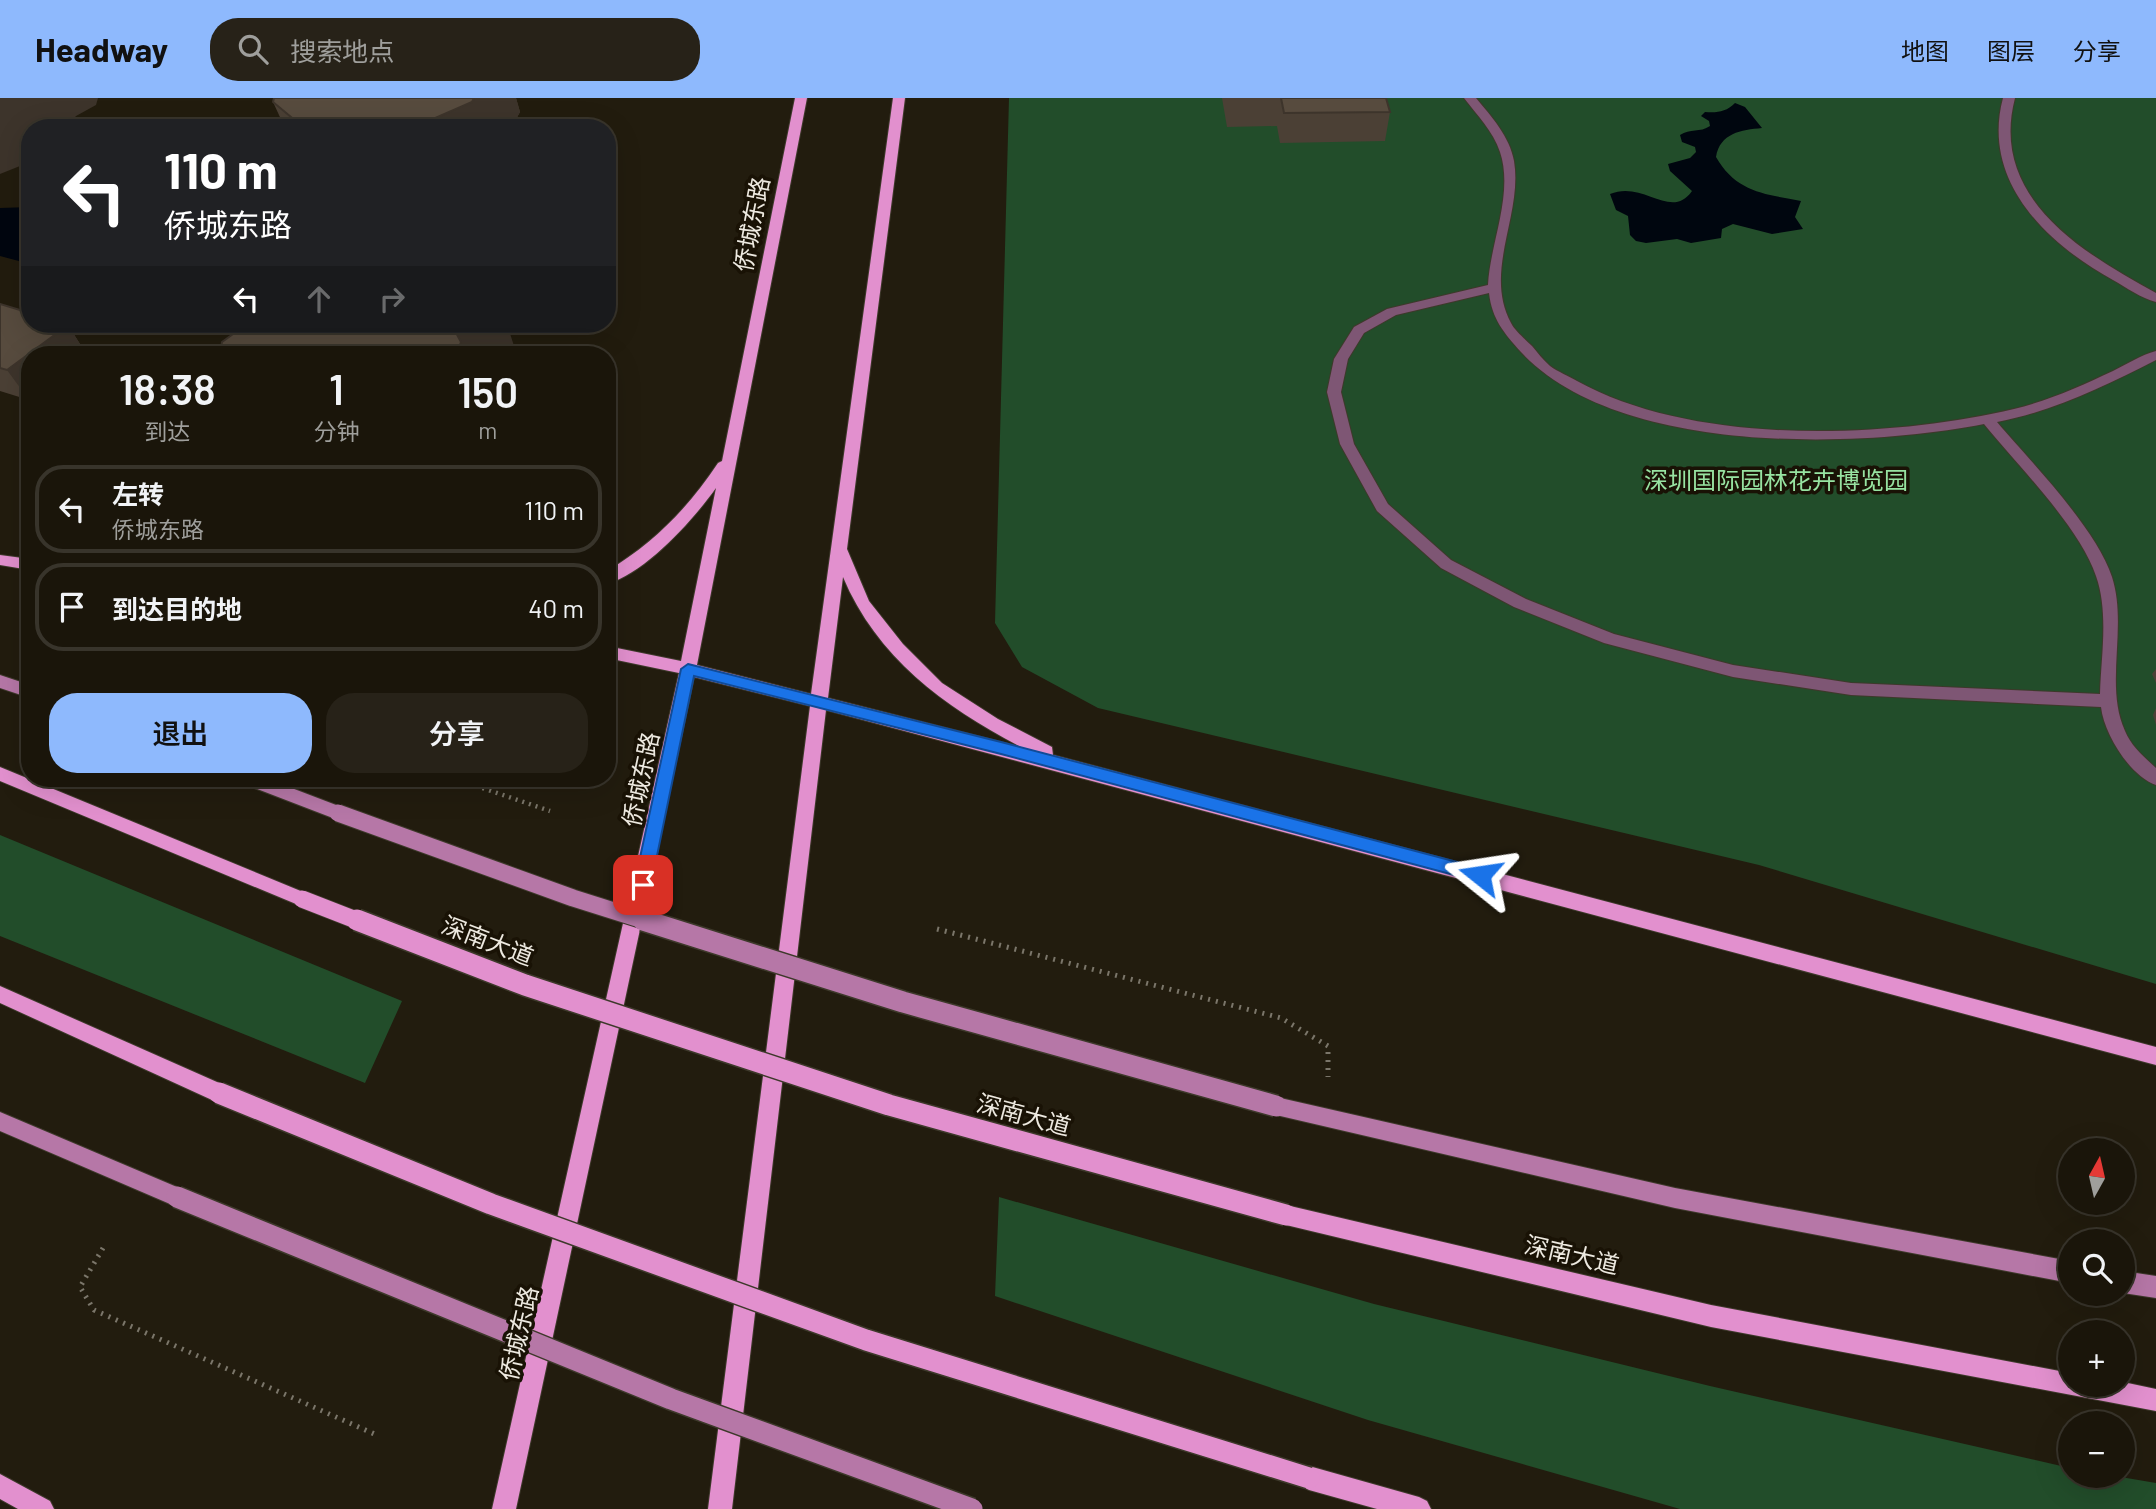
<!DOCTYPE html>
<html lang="zh">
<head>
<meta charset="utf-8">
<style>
	body { margin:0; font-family:Barlow,"Noto Sans SC",sans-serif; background:#272218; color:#f1f3f6; height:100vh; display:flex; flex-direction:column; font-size:26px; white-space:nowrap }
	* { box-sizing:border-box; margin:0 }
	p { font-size:23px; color:#9f9f9c }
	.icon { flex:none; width:38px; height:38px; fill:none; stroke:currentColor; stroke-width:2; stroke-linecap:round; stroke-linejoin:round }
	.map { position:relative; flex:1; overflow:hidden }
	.side { position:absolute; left:21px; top:248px; width:595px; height:441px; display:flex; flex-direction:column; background:#1a150a; border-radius:28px; box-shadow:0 7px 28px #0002,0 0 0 2px #38342b }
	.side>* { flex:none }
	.top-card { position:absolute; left:21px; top:21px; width:595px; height:214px; border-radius:28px; box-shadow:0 7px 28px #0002,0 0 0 2px #38342b; background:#202124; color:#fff; overflow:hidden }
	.needle { width:46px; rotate:8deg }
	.fabs { position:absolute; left:2058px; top:1040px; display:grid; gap:14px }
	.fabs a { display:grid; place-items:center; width:77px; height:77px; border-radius:50%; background:#1a150a; box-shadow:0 7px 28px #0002,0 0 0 2px #38342b; font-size:35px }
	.pin { position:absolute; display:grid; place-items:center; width:60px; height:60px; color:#fff; margin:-30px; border-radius:14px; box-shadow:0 4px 10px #0006 }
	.me { position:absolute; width:77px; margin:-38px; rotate:285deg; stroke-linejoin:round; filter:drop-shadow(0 0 5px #0008) }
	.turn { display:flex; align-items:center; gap:24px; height:147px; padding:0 28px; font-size:32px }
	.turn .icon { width:91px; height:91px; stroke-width:2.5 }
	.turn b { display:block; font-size:49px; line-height:60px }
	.lanes { display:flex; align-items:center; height:66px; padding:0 28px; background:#0003; justify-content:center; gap:35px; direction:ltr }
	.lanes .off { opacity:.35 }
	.eta { display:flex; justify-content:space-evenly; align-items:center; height:119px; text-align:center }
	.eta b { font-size:42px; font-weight:600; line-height:49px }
	.primary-button { display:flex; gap:14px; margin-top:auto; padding:14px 28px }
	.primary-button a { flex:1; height:80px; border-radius:28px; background:#8eb9fd; color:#111; font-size:28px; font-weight:600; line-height:80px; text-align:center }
	.primary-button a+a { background:#272218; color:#f1f3f6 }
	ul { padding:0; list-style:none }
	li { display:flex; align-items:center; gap:21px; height:88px; margin:0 14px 10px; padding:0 14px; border:4px solid #38342b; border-radius:28px }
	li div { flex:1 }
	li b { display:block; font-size:26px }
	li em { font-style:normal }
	header { display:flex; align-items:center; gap:42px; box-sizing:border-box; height:98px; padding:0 35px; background:#8eb9fd; color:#111 }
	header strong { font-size:33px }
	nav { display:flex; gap:38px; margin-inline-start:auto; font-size:24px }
	.search { width:490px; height:63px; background:#272218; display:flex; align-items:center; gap:18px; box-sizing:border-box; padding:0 24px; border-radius:28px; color:#9f9f9c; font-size:26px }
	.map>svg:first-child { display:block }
	.green { fill:#224d2a }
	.water { fill:#00060f }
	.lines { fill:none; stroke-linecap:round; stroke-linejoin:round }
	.service-casing { stroke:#3e392b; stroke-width:2 }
	.secondary-casing { stroke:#3e392b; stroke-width:2 }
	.primary-casing { stroke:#3e392b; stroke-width:2 }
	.path-far1 { stroke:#7b766a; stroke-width:4.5; stroke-dasharray:2 5; stroke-linecap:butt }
	.path { stroke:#7b766a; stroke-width:5; stroke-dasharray:2 6; stroke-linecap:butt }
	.service { fill:#7e5674; fill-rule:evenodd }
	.secondary { fill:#b677a7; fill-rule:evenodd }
	.primary { fill:#e290ce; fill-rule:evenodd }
	.secondary-bridge-far1-casing { stroke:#3e392b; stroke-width:19; stroke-linecap:butt }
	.secondary-bridge-casing { stroke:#3e392b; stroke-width:24; stroke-linecap:butt }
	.primary-bridge-far1-casing { stroke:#3e392b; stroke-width:19; stroke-linecap:butt }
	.primary-bridge-casing { stroke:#3e392b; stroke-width:24; stroke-linecap:butt }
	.secondary-bridge-far1 { stroke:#b677a7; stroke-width:17 }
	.secondary-bridge { stroke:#b677a7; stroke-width:21 }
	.primary-bridge-far1 { stroke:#e290ce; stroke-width:17 }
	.primary-bridge { stroke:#e290ce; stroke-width:21 }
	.wall { fill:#4b4035 }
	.shaded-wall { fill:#3d342b }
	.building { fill:#574b3e; stroke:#3d342b; stroke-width:2 }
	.route { fill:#1a73e8; stroke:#114b97; stroke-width:2 }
	.labels { text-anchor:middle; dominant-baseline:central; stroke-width:7; stroke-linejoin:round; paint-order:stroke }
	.street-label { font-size:24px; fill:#ede9e0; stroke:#191205 }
	.park-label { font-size:24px; fill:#97e3a1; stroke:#191205 }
</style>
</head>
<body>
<header>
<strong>Headway</strong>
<div class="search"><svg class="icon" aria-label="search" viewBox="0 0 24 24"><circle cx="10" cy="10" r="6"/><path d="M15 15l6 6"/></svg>搜索地点</div>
<nav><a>地图</a><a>图层</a><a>分享</a></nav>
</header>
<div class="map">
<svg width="2156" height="1411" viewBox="0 0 2156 1411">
	<rect width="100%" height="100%" fill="#221c0e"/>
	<path class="green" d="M1009 0H2156V886L1759 767 1098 610 1022 569 995 525Z
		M0 737 402 903 365 985 0 838Z
		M999 1099 1374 1206 1710 1288 2070 1370V1377H2109L2156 1385V1411H1680L1368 1322 995 1198Z"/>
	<path class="water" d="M1735 5 1745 9 1762 30C1741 32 1720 35 1716 59 1736 94 1764 96 1801 103L1795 119 1803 131 1772 136 1733 126 1722 131 1721 140 1691 145 1677 141 1646 145 1636 143 1630 137 1628 118 1616 112 1610 96C1644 82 1671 123 1692 93L1670 73 1668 66 1690 60 1696 54 1695 49 1682 44 1680 37C1690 30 1700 35 1710 28L1709 23 1701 18 1705 14C1717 15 1726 14 1735 5Z
		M30 109V166L0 158V110Z"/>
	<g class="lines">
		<g class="service-casing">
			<path id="service" d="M1464 0H1476C1491 18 1510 39 1514 63 1523 117 1483 173 1511 225 1515 233 1525 241 1532 248 1538 255 1543 262 1550 268 1558 274 1569 278 1577 283 1694 348 1887 341 2014 311 2048 303 2081 288 2113 273 2127 266 2141 257 2156 253V262C2105 288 2054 313 1997 324 2031 364 2096 430 2112 479 2128 529 2104 587 2125 633 2131 648 2144 659 2156 670V687C2130 678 2104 636 2101 609L1851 597 1733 579 1604 545 1514 509 1441 470 1377 413 1340 346 1327 294 1334 261 1354 229 1387 211 1488 187C1490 145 1514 96 1500 54 1493 33 1477 17 1464 0ZM1489 195C1492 221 1504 235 1521 254 1617 357 1855 351 1984 326 2018 368 2079 428 2096 478 2109 515 2101 558 2100 596L1851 585 1733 567 1614 536 1526 501 1451 462 1388 406 1354 346 1341 294 1348 261 1364 235 1396 217Z
				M2003 0H2015C1989 99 2081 154 2156 195V204C2141 200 2127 190 2113 182 2046 145 1981 83 2003 0Z"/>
		</g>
		<g class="secondary-casing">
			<path id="secondary" d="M0 577 30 587V600L0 590Z
				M241 681H268L344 710 347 715 344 720 338 722 244 686Z
				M1276 999 1675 1090 2070 1163V1185L1675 1110 1276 1017 1269 1015 1266 1008 1269 1001Z
				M0 1014 184 1092 187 1099 184 1106 177 1109 0 1033Z
				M2123 1173 2156 1178V1200L2123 1195Z"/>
		</g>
		<g class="primary-casing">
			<path id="primary" d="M795 0H807L697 567 811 596 893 0H905L847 451 869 503 903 546 942 585 998 621 1052 649 1053 657 2156 949V967L826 612 732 1411H708L810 608 694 579 516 1411H492L679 575 607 560V548L681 563 716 390C693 422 647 474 607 486V473C654 445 688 410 718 365L722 363ZM843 479C877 560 946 610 1021 649L828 600Z
				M0 457 30 461V472L0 467Z
				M0 669 308 796 311 801 308 806 302 809 296 806 0 683Z
				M0 888 226 988 229 995 226 1002 219 1004 212 1002 0 905Z
				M1286 1107 1711 1207 2070 1275V1286L2123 1284 2156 1291V1313L1711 1229 1286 1127 1279 1124 1275 1117 1279 1110Z
				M1309 1368 1419 1399 1427 1403 1431 1411H1377L1309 1392 1301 1388 1297 1380 1301 1372Z
				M0 1376 50 1403 54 1411H18L0 1401Z"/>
		</g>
		<path class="path-far1" d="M456 681 550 713"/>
		<path class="path" d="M937 831 1281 920 1328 948V979
			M103 1150 80 1189 94 1212 379 1338"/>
		<use href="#service" class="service"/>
		<use href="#secondary" class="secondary"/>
		<use href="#primary" class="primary"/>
		<g class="secondary-bridge-far1-casing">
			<path id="secondary-bridge-far1" d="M338 715 573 800 649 824"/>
		</g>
		<g class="secondary-bridge-casing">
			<path id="secondary-bridge" d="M643 822 903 904 1276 1008
				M177 1099 671 1301 972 1411"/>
		</g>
		<g class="primary-bridge-far1-casing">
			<path id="primary-bridge-far1" d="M302 801 361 824"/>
		</g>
		<g class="primary-bridge-casing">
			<path id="primary-bridge" d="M357 822 525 887 889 1007 1286 1117
				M219 995 491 1106 866 1242 1309 1380"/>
		</g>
		<use href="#secondary-bridge-far1" class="secondary-bridge-far1"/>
		<use href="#secondary-bridge" class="secondary-bridge"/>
		<use href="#primary-bridge-far1" class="primary-bridge-far1"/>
		<use href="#primary-bridge" class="primary-bridge"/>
	</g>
	<path class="wall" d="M274 0H516L520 14 515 23 502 30H285L273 4Z
		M1222 0H1386L1390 14 1385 43 1280 45 1277 28 1227 29Z
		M0 206 68 227 87 257 29 302 0 293Z
		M2156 571V585L2152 576Z
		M2156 610V627L2153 617Z"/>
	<path class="shaded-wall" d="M0 0H98L96 7 76 18 66 30H30V64L0 76Z
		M474 0H516L520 14 515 23 502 30H418L417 28Z
		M340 22 343 30H314L312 27Z
		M458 226H507L514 248 509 257H456L455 233Z
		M68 227 87 257H30V301L29 302 7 272Z"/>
	<path class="building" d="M274 0H474L472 4 417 28H391L379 23 340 22 312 27 297 24 273 4Z
		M1281 0H1386L1390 14 1284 15Z
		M0 206 30 215V226H63L68 227 7 272 0 270Z
		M247 226H458L455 233 461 244 456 257H220L222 244Z"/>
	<path class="route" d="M688 566 1001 644 1480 770 1486 772 1488 777 1486 782 1480 784 1001 656 694 578 651 787 648 792H637L634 787 681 571Z"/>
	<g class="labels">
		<g class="street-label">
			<text transform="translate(751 126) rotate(-79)">侨城东路</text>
			<text transform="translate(640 681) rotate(-78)">侨城东路</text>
			<text transform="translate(488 842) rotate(21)">深南大道</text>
			<text transform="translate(1024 1016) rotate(15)">深南大道</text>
			<text transform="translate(1572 1156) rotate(13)">深南大道</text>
			<text transform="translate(518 1235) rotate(-77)">侨城东路</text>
		</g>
		<g class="park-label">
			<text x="1776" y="381">深圳国际园林花卉博览园</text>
		</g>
	</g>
</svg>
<div class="fabs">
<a><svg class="needle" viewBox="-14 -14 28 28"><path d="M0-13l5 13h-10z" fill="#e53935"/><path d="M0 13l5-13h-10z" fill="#9f9f9c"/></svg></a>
<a><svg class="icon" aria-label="search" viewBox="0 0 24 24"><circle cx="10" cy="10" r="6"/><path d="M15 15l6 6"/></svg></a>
<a>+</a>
<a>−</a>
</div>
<div class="pin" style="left:643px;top:787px;background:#d93025"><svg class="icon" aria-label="arrive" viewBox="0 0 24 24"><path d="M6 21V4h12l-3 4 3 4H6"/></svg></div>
<svg class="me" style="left:1480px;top:777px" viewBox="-20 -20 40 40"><path d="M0-17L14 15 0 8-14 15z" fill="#1a73e8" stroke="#fff" stroke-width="4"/></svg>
<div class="top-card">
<div class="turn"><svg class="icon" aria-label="left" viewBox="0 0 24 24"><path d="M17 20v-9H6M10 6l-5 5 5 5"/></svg><div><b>110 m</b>侨城东路</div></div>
<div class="lanes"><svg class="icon" aria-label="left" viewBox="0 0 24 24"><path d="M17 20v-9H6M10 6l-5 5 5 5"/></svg><svg class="icon off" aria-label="ahead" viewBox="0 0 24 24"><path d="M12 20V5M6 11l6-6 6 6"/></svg><svg class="icon off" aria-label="right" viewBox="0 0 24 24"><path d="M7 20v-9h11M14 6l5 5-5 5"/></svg></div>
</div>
<section class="side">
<div class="eta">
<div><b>18:38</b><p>到达</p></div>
<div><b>1</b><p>分钟</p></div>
<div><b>150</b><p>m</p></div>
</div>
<ul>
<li><svg class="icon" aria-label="left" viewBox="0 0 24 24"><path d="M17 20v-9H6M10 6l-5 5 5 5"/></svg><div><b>左转</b><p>侨城东路</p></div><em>110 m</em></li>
<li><svg class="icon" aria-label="arrive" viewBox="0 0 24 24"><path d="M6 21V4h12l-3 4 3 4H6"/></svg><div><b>到达目的地</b></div><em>40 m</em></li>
</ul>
<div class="primary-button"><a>退出</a><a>分享</a></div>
</section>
</div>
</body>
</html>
